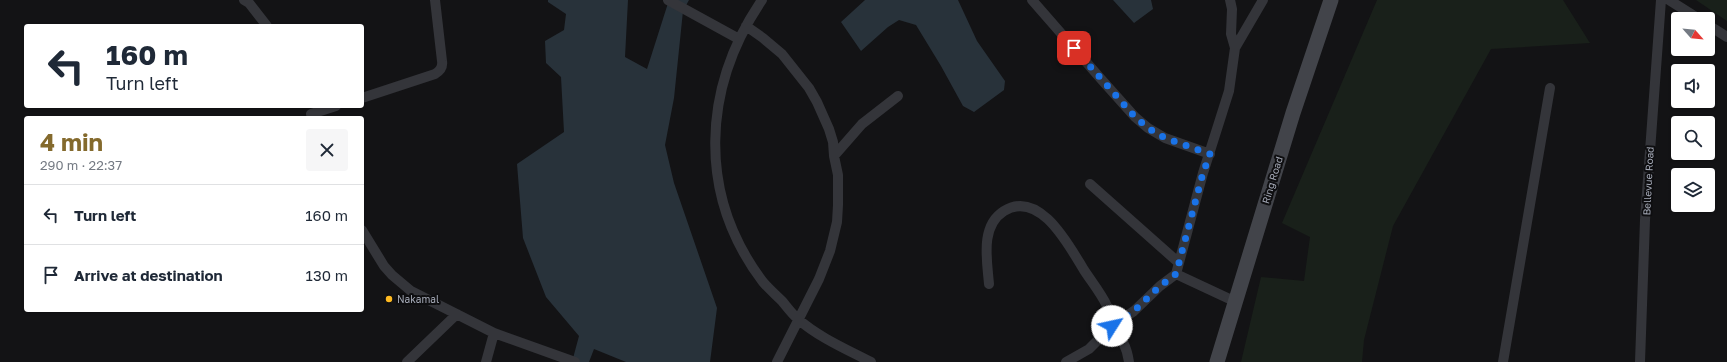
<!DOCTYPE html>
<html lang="en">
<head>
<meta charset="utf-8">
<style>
	body { margin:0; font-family:"Golos Text",sans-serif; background:#f6f6f7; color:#1f2937; height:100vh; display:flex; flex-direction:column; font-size:15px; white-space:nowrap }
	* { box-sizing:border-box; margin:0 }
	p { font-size:13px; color:#747a83 }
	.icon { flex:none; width:22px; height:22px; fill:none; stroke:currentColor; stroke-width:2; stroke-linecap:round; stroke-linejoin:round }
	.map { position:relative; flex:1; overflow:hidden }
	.sheet { position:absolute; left:24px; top:116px; width:340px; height:196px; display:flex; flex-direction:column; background:#fff; border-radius:4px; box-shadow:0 1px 3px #0004 }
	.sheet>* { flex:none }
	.guide { position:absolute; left:24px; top:24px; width:340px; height:84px; border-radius:4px; box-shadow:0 1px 3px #0004; background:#fff; color:#1f2937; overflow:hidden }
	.needle { width:26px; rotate:117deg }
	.buttons { position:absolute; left:1671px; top:12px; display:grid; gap:8px }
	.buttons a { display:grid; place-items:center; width:44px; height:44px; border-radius:4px; background:#fff; box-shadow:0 1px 3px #0004; font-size:20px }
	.pin { position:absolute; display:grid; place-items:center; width:34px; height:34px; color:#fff; margin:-17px; border-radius:8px; box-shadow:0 2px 6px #0006 }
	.me { position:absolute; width:44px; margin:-22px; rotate:55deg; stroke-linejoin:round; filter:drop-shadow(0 0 3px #0008) }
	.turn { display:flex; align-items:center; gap:14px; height:84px; padding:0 16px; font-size:18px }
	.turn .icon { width:52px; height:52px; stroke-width:2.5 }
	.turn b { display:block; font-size:28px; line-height:34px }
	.round { display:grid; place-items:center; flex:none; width:42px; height:42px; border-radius:4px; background:#f6f6f7 }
	.overview { display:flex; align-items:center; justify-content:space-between; height:68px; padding:0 16px }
	h1 { font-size:24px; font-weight:700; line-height:30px; color:#846a2d }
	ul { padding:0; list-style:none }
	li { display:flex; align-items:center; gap:12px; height:60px; padding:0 16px; border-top:1px solid #e0e1e3 }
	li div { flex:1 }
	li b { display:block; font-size:15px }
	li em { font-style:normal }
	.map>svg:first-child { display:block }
	.green { fill:#19201a }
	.water { fill:#28323a }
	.pier { fill:#131315 }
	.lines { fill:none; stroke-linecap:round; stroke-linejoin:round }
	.street { stroke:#34353a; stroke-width:10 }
	.secondary { stroke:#42444a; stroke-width:15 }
	.route { stroke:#1a73e8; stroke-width:7; stroke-dasharray:0 12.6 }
	.poi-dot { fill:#ffba21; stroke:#0e0e10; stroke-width:1.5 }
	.labels { text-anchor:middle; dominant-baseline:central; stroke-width:4; stroke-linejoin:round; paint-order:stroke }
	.street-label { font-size:10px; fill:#a4a9b6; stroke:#0e0e10 }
	.poi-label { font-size:10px; fill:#a4a9b6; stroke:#0e0e10; text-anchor:start }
</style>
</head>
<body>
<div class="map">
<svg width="1727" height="362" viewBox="0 0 1727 362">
	<rect width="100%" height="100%" fill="#131315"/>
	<path class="green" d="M1377 0H1563L1590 43 1491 49 1393 226 1364 340 1362 362H1241L1261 277 1304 281 1310 237 1282 223Z
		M1696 0H1727V21Z"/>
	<path class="water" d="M548 0H628L625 57 647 69 669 0H689L683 11 674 98 665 145 674 183 717 308 710 362H572L579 336 546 297 523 238 517 164 564 132 561 77 546 63 545 41 564 30 566 14 548 2Z
		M865 0H958L977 41 1005 81 1004 90 974 112 963 106 941 66 916 25 899 20 888 27 861 51 841 22Z
		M1113 0H1151L1153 9 1134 23Z"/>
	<path class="pier" d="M594 349 626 362H589Z"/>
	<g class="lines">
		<path class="street" d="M244 0 249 3 267 26
			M668 0 739 39
			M762 0C702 88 697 195 763 282 769 289 776 295 782 301 787 307 792 314 798 319 818 337 848 350 871 362
			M1032 0 1101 79 1135 117 1148 128 1165 138 1210 154
			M1669 0 1699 19
			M1708 25 1727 37
			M746 26 763 38 782 54 809 88 817 102 829 129 833 142 834 156 838 175V205L837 222 830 251 819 279 777 362
			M1235 48 1263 0
			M362 98 435 74C440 71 443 67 442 61L435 0
			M311 114 336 106
			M834 156 862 124 898 96
			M1090 184 1179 263
			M362 230 384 266 392 275 411 291 494 333 575 362
			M1176 274 1236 302
			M989 284C987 260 980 226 1004 211 1040 189 1069 246 1084 270 1091 281 1101 293 1107 306 1109 312 1109 320 1112 326 1115 332 1120 336 1123 342 1126 348 1128 355 1129 362
			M407 362 457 314
			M486 362 494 333
			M1066 362 1089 349 1112 326 1134 311 1160 286 1176 274 1203 173 1229 91 1235 48 1231 34 1232 9 1230 0
			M1503 362 1550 88
			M1640 362 1645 220 1661 0"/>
		<path class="secondary" d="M1217 362 1293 113 1331 0"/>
	</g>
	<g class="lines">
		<path class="route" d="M1074 48 1135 117 1148 128 1165 138 1210 154 1203 173 1176 274 1160 286 1134 311 1112 326"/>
	</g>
	<circle class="poi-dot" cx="389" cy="299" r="4"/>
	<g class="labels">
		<g class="street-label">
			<text transform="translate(1272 180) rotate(-73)">Ring Road</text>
			<text transform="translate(1648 181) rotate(-87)">Bellevue Road</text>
		</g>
		<g class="poi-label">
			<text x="397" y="299">Nakamal</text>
		</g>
	</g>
</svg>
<div class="buttons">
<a><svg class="needle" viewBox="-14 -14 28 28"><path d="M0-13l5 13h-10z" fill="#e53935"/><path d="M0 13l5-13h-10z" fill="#747a83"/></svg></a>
<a><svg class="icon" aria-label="sound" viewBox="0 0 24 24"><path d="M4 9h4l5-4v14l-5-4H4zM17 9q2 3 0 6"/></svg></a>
<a><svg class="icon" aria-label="search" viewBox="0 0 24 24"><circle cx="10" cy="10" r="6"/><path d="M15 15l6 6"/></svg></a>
<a><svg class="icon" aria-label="layers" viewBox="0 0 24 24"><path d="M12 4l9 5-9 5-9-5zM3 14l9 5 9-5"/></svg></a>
</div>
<div class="pin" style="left:1074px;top:48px;background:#d93025"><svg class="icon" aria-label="arrive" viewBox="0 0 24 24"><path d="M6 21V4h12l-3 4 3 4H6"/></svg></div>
<svg class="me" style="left:1112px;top:326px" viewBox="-20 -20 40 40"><circle r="19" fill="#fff"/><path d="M0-13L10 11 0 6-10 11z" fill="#1a73e8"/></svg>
<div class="guide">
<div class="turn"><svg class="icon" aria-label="left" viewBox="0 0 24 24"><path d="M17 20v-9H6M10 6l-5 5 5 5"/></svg><div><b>160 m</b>Turn left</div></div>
</div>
<section class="sheet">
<div class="overview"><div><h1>4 min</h1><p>290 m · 22:37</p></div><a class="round"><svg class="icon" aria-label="close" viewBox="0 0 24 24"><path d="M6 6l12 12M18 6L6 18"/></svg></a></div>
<ul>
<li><svg class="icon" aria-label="left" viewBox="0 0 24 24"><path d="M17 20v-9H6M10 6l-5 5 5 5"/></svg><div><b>Turn left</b></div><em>160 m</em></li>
<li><svg class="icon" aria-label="arrive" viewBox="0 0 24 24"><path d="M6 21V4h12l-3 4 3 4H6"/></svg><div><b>Arrive at destination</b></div><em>130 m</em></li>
</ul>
</section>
</div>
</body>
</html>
